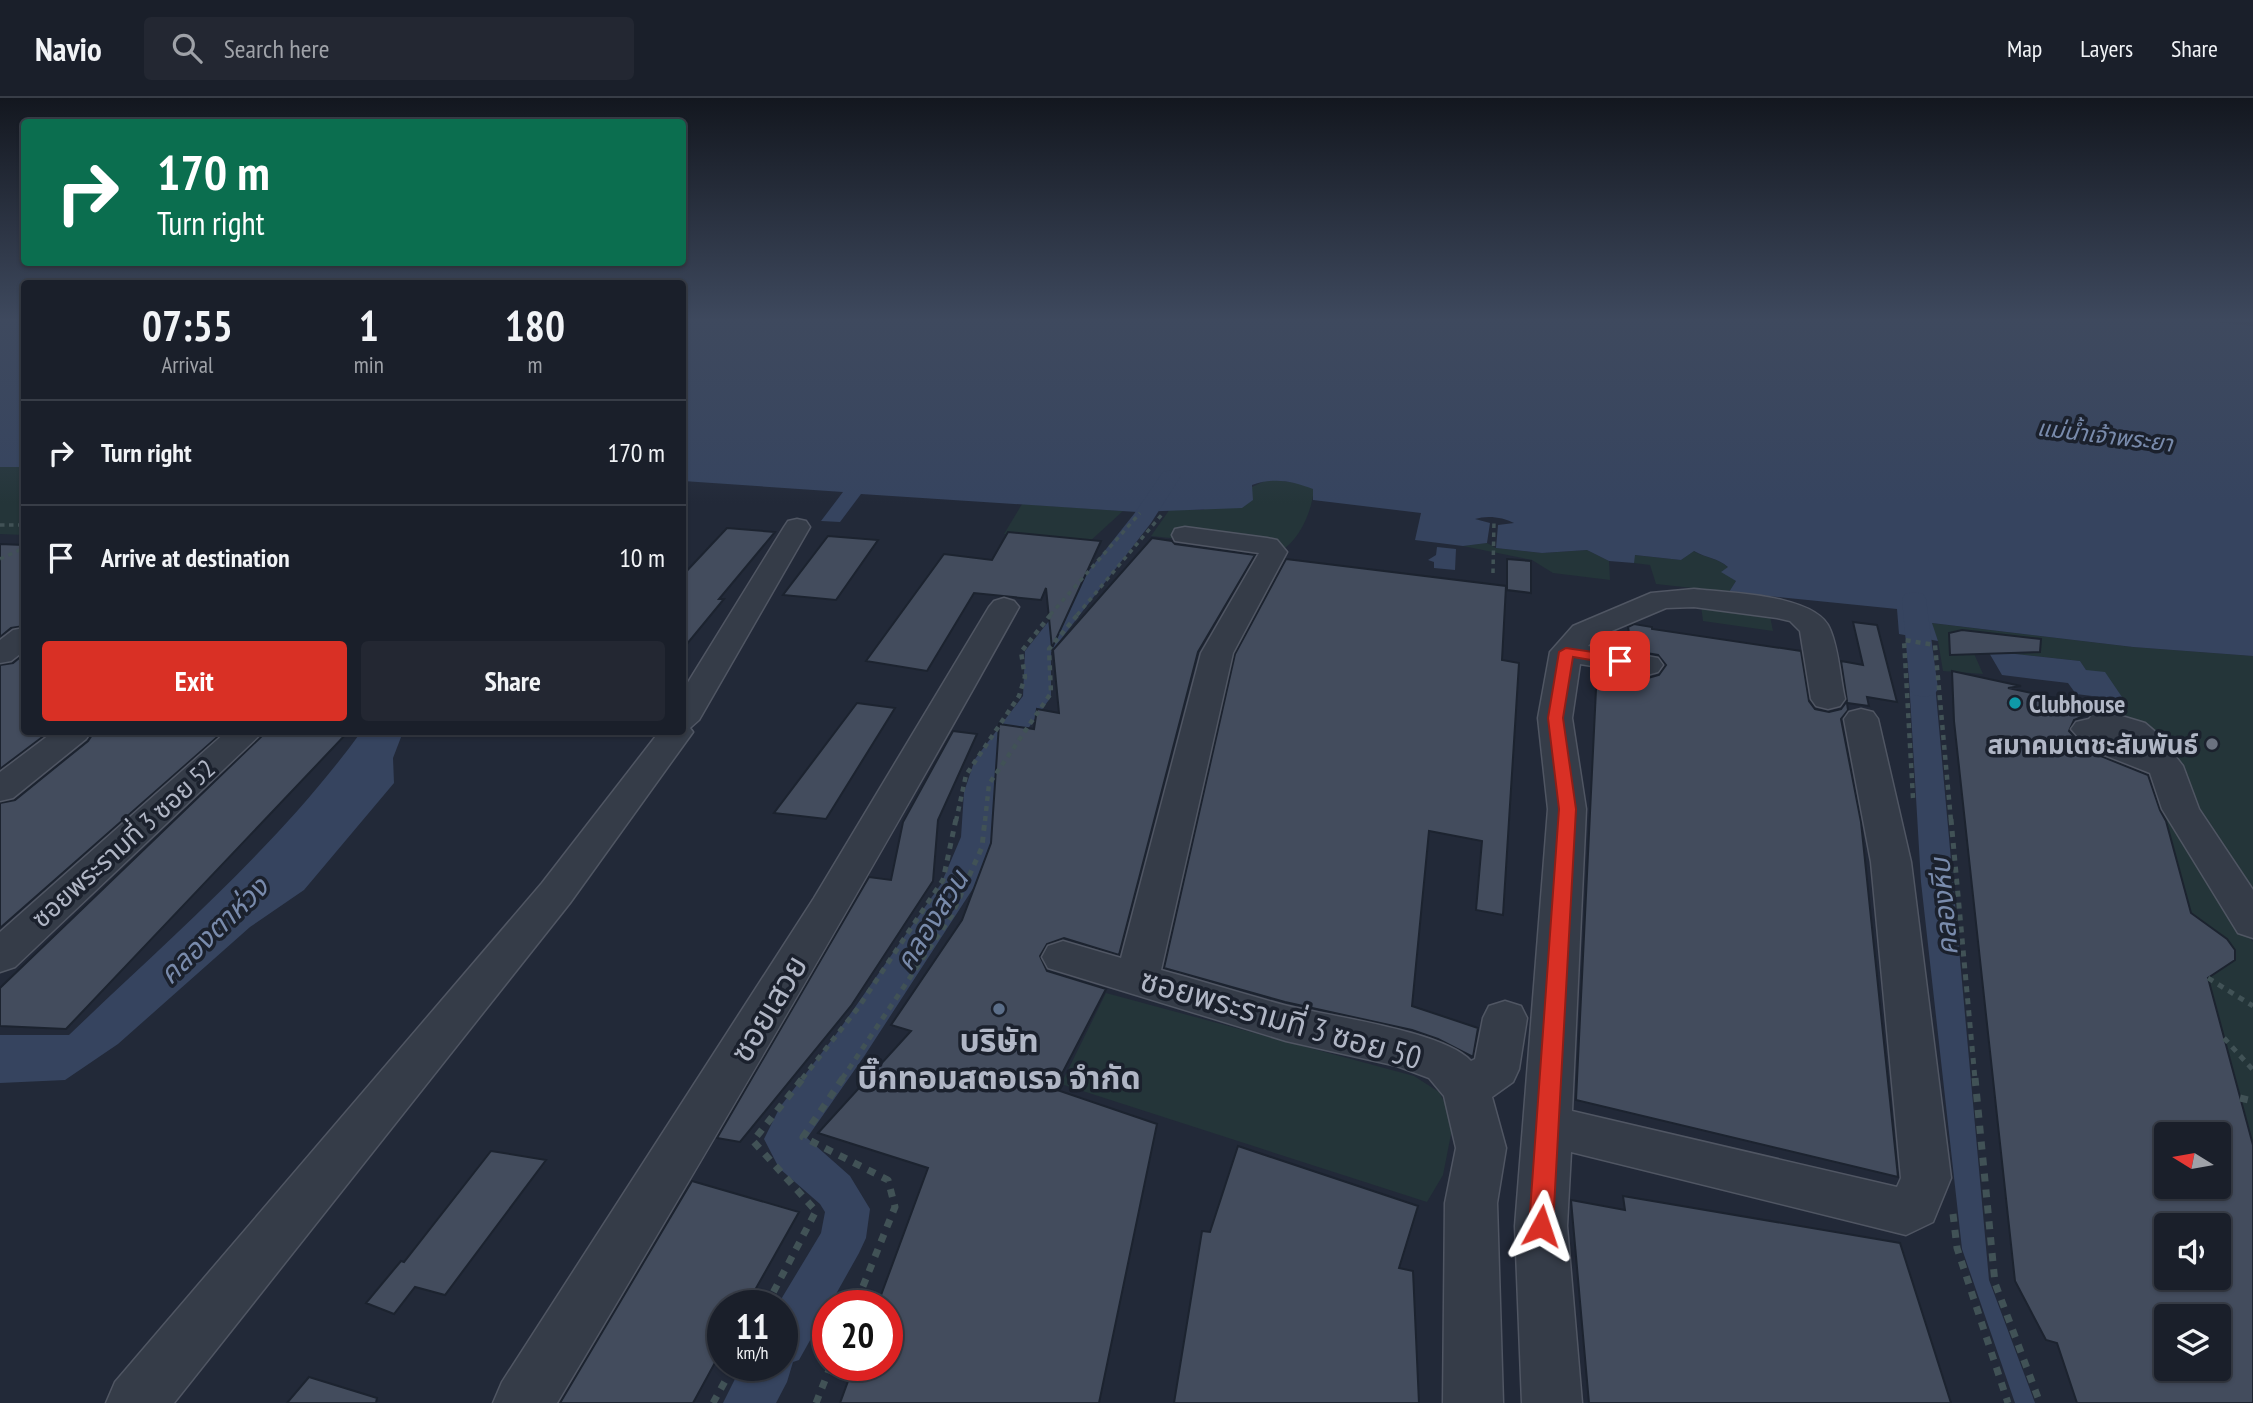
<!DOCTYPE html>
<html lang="en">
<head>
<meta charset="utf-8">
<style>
	body { margin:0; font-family:"PT Sans Narrow","Noto Sans Thai",sans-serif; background:#232732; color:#f1f3f6; height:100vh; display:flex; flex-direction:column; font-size:26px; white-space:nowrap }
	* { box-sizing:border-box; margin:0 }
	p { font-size:23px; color:#9fa2a8 }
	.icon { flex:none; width:38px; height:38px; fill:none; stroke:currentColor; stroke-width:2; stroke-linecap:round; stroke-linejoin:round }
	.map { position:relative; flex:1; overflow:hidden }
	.details { position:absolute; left:21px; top:182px; width:665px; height:455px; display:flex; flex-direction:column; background:#1a1f2a; border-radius:7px; box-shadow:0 2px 5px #0004,0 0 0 2px #383d47 }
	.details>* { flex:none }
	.guide { position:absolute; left:21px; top:21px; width:665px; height:147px; border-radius:7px; box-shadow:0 2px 5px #0004,0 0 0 2px #383d47; background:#0b6e4f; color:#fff; overflow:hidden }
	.needle { width:46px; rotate:281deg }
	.tools { position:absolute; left:2154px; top:1024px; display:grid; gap:14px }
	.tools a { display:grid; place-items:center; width:77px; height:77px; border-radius:7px; background:#1a1f2a; box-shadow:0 2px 5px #0004,0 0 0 2px #383d47; font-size:35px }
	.speed { position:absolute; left:707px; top:1192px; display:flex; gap:14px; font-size:35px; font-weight:700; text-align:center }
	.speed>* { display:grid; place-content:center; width:91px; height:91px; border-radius:50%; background:#1a1f2a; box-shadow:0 2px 5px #0004,0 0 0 2px #383d47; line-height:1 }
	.speed small { font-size:18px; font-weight:400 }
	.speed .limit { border:10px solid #d22; background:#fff; color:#111 }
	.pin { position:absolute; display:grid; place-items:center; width:60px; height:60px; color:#fff; margin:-30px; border-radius:14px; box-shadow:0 4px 10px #0006 }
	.me { position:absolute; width:77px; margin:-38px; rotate:5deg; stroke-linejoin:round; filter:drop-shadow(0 0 5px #0008) }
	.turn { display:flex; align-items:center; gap:24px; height:147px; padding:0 21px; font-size:32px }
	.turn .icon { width:91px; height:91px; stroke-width:2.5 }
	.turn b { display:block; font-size:49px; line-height:60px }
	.eta { display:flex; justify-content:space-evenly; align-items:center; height:119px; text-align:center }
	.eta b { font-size:42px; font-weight:600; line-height:49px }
	.action { display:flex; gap:14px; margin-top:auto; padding:14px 21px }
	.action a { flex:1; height:80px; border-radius:7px; background:#d93025; color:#fff; font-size:28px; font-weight:600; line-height:80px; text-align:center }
	.action a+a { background:#232732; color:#f1f3f6 }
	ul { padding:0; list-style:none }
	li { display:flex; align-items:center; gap:21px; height:105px; padding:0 21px; border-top:2px solid #383d47 }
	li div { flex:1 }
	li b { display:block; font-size:26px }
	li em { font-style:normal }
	header { display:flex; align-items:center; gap:42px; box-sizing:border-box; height:98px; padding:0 35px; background:#1a1f2a; border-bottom:2px solid #383d47 }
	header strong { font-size:33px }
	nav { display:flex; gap:38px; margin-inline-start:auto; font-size:24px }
	.search { width:490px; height:63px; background:#232732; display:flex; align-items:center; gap:18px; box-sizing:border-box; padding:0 24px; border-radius:7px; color:#9fa2a8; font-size:26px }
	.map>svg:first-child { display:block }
	.green { fill:#243539 }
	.water { fill:#36445f }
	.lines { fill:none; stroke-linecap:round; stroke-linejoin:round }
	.canal { fill:#36445f; fill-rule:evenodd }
	.building { fill:#434c5d; stroke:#1c232f; stroke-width:2; fill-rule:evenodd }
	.minor-casing { stroke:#505663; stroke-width:3 }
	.path-far3 { stroke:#415256; stroke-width:3.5; stroke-dasharray:4.5 4.5; stroke-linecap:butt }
	.path-far2 { stroke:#415256; stroke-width:4.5; stroke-dasharray:5 5; stroke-linecap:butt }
	.path-far1 { stroke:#415256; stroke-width:5; stroke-dasharray:6 6; stroke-linecap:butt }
	.path { stroke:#415256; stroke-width:7; stroke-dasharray:8 8; stroke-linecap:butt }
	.minor { fill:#353c48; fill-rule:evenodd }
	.route { fill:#d93025; stroke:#8d1f18; stroke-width:2 }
	.culture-dot { fill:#0f9aa8; stroke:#1b212d; stroke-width:2.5 }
	.worship-dot { fill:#6b7280; stroke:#1b212d; stroke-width:2.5 }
	.service-dot { fill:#5c6f8a; stroke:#1b212d; stroke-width:2.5 }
	.labels { text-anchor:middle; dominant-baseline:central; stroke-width:7; stroke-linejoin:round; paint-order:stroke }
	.far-water-label { font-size:23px; font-style:italic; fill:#798bac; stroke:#1b212d }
	.poi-label { font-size:26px; font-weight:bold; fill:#b0b6c5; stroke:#1b212d; text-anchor:start }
	.street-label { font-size:26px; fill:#b0b6c5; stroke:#1b212d }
	.water-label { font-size:28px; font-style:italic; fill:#798bac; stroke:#1b212d }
	.near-street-label { font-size:32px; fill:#b0b6c5; stroke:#1b212d }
	.near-poi-label { font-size:32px; font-weight:bold; fill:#b0b6c5; stroke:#1b212d }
</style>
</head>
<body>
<header>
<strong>Navio</strong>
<div class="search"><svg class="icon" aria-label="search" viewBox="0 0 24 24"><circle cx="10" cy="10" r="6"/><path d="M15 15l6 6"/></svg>Search here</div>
<nav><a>Map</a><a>Layers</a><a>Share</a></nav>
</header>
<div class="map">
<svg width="2253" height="1305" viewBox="0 0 2253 1305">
	<rect width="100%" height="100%" fill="#222938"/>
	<path class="green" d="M0 369H24V437L0 436Z
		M1269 381 1298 385 1314 391C1312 412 1301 440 1282 452L1151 438 1170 411 1203 412Z
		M1022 406 1123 413 1088 445 1004 436Z
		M1487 445 1496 450 1542 455 1587 452 1609 463 1610 482 1553 475 1532 462 1463 448Z
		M1693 453C1706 460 1718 460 1729 470L1722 473 1736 483 1729 494 1656 486 1650 467 1634 465V457L1681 462Z
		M1701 508 1770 518 1773 533 1703 523Z
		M1931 525 2133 549 2253 558V797L2146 631 2125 618 2124 602 2086 572 2080 563 1972 551 1983 576 1943 573 1938 543Z
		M2160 700 2211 773 2253 844V1048Z
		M1106 895 1414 978 1439 994 1454 1021 1443 1077 1427 1104 1061 986Z"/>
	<path class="water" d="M0 222H24V369H0Z
		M682 222H2137L2162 225 2161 222H2195L2253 228V558L2133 549 1932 525 1938 543 1899 536 1897 511 1729 494 1736 483 1721 474 1728 469C1718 460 1706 460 1694 453L1681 462 1635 457 1634 465 1609 463 1587 452 1542 455 1496 450 1498 427 1514 425C1503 419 1487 417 1475 421L1490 425 1487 445 1463 448 1415 442 1421 415 1313 402V391C1292 383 1274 379 1252 387L1253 402 1242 410 1137 414 861 396 840 424 821 423 843 394 683 383Z
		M1437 449 1456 451 1455 472 1434 470V464L1428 462 1436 457Z
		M1907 547 1932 552 1989 1182 2035 1305H2015L1962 1151 1921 784Z
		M1988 553 2080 563 2086 572 2105 574 2124 602 2076 596 2068 585 2002 577Z
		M361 634H403L393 660 394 685 304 792 250 829 118 946 65 982 0 985V937H69C170 840 279 747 361 634Z"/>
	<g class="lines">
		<path class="canal" d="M1170 372 1177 374 1181 378 1151 425 1051 554V599L1005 662 996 694 993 739 974 789 865 957 807 1040 850 1078 870 1111 866 1140 859 1155 799 1262 793 1264 787 1284 776 1305H723L742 1267H782V1208H777L821 1135 825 1114 820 1106 779 1070 764 1041 780 1009 837 935 941 786 961 739 964 694 975 661 1023 598 1025 553 1134 416 1163 374Z
			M24 458V475L0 486V469Z
			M1914 494 1923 496 1926 501 1938 591 1934 597 1924 599 1914 597 1910 591 1902 501 1905 496Z"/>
	</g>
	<path class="building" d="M727 430 775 434 719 501H724L682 552V478Z
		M1008 434 1101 443 1052 550 1046 490 1041 502 974 495 927 573 866 563 944 456 992 462Z
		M828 438 878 442 836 502 783 497Z
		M1152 440 1172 443 1175 446 1255 457 1198 554 1119 857 1064 840 1047 846 1040 858 1047 873 1106 891 1054 991 1157 1026 1099 1305H840L854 1267H887V1208H877L928 1070 818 1035 911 933 891 927 962 822 991 745 999 626 1034 631 1037 611 1059 615 1053 552Z
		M0 446 24 447V528L11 530 0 539Z
		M1286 461 1506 488 1502 562 1519 565 1503 817 1476 812 1482 743 1429 733 1412 908 1478 930 1473 959 1438 941 1412 932 1285 904 1164 870 1235 556Z
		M1507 461 1531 463V495L1507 492Z
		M1853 524 1877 527 1897 604 1867 599 1869 608 1847 605 1848 612 1841 621 1861 724 1898 1079 1576 1002 1597 571 1648 580 1659 577 1666 567 1658 557 1610 549V536L1617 534 1629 535 1628 529 1634 526 1652 529V531L1801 553 1809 603 1815 611 1829 614 1841 611 1847 603 1841 563 1863 567Z
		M1962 532 2041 541 2040 554 1950 557 1949 535Z
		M24 556V634H49L0 671V567L13 565Z
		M1952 573 2021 588 2008 590 2102 610 2074 622 2069 633 2088 653 2148 677 2160 712 2166 723 2191 815 2227 841 2235 852V862L2208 880 2253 1047V1305H2077L2057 1245 2046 1242 2015 1183 1954 623ZM2166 1036H2219V1088H2166ZM2166 1127H2219V1180H2166ZM2166 1218H2219V1270H2166Z
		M857 605 895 610 826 721 774 715Z
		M953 633 977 636 938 722 933 783 851 908 740 1044 717 1040 869 779 891 782 903 724Z
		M94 634H223L0 830V705L15 702 88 643Z
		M266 634H348L66 931 0 928V890Z
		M1238 1048 1418 1108 1399 1170 1413 1173 1419 1305H1174L1202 1133 1210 1134Z
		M491 1053 546 1062 445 1197 415 1189 394 1216 366 1205 401 1163 404 1164Z
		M692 1083 799 1114 746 1208H723V1250L693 1305H560Z
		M1623 1098 1900 1145 1951 1305H1589L1571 1102 1625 1112Z
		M309 1279 377 1300 376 1305H287Z"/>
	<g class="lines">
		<g class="minor-casing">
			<path id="minor" d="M797 421 806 423 810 429 699 622 690 630 693 634 570 805 174 1305H106L115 1284 542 785 659 634H682V594L784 429 788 423Z
				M1185 429 1267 440 1277 442 1287 454 1233 555 1161 872C1202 883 1243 896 1284 907 1327 918 1444 933 1471 963L1475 961 1483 920 1489 908 1505 903 1521 908 1527 920 1519 971 1513 984 1492 999 1506 1050 1497 1105 1503 1305H1443L1445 1105 1456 1050 1444 998 1429 980 1397 968 1286 943 1048 870 1042 859 1048 848 1063 843 1121 860 1201 555 1259 455 1175 443 1172 437 1175 431Z
				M1694 491C1728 495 1816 496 1830 531 1839 552 1840 579 1845 601L1840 608 1828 611 1816 608 1811 601 1800 533 1790 523 1777 520 1694 509 1666 510 1595 540 1588 548 1658 560 1663 567 1658 574 1647 577 1580 566 1572 620 1586 711 1572 1013 1897 1089 1901 1080 1871 764 1844 621 1849 614 1861 611 1873 614 1878 621 1911 764 1951 1080 1933 1124 1906 1137 1571 1054 1567 1128 1582 1305H1522L1515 1128 1548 711 1538 620 1550 554 1573 528 1651 495Z
				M1004 500 1014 503 1019 509C870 777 714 1042 557 1305H493L502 1284 814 800 989 509 994 503Z
				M24 530V553L11 563 0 565V542L13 532Z
				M2105 613 2145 625 2159 637 2183 668 2199 711 2253 792V840L2238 835 2162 711 2150 675 2089 651 2071 631 2076 624 2089 621 2093 616Z
				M53 634H91L86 641 13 700 0 703V674Z
				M226 634H263L15 869 0 874V834Z"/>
		</g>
		<path class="path-far3" d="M0 427H24
			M0 461 24 450
			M1493 475 1494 422
			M1050 517 1140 415
			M1077 517 1164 414"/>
		<path class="path-far2" d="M1913 700 1904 542 1935 547 1951 723
			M956 723 966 677 1019 598 1025 579 1021 554 1052 515
			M985 723 989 686 1051 595 1049 551 1079 515"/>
		<path class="path-far1" d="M1951 721 1975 981
			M2208 880 2253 908
			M2224 940 2253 972
			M802 981 858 910 943 782 956 721
			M842 981 952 817 982 749 985 721"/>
		<path class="path" d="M843 980 803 1039 888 1082 895 1109 855 1208
			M1975 980 1995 1185 2040 1305
			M2240 1000 2253 1003
			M1953 1116 1957 1150 2008 1305
			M766 1208 816 1113 753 1043 803 980
			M713 1305 734 1267
			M816 1305 831 1267"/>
		<use href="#minor" class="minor"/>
	</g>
	<linearGradient id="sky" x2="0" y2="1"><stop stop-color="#13171f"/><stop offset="0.55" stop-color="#3e495e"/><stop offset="1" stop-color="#3e495e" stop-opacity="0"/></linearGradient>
	<rect width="2253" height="405" fill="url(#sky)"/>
	<path class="route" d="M1566 550 1620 558 1627 563 1620 567 1573 559 1563 620 1576 711 1553 1128 1550 1136 1541 1139 1533 1136 1529 1128 1559 711 1548 620 1559 554Z"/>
	<circle class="culture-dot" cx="2015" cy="605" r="7"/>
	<circle class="worship-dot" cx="2212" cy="646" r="7"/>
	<circle class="service-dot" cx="999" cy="911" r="7"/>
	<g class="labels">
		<g class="far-water-label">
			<text transform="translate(2105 337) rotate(7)">แม่น้ำเจ้าพระยา</text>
		</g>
		<g class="poi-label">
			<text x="2029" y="605">Clubhouse</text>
			<text x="2198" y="646" text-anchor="end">สมาคมเตชะสัมพันธ์</text>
		</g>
		<g class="street-label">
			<text transform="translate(123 745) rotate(-42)">ซอยพระรามที่ 3 ซอย 52</text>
		</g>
		<g class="water-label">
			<text transform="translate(1943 809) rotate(-95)">คลองหีบ</text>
			<text transform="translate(931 822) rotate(-58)">คลองสวน</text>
			<text transform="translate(213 832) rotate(-44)">คลองตาห่วง</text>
		</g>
		<g class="near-street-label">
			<text transform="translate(768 910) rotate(-59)">ซอยเสวย</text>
			<text transform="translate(1281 920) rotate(16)">ซอยพระรามที่ 3 ซอย 50</text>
		</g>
		<g class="near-poi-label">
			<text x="999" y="942">บริษัท<tspan x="999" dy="37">บิ๊กทอมสตอเรจ จำกัด</tspan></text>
		</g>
	</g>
</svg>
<div class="tools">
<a><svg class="needle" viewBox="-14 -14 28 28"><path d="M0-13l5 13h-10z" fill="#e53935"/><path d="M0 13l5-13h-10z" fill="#9fa2a8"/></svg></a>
<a><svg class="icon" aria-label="sound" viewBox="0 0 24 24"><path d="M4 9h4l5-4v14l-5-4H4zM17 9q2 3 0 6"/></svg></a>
<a><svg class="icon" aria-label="layers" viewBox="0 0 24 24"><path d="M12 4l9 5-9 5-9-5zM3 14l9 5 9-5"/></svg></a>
</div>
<div class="speed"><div>11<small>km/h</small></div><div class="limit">20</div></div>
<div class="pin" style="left:1620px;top:563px;background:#d93025"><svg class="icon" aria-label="arrive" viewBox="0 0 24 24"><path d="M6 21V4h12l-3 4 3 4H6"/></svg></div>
<svg class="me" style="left:1541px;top:1128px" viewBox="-20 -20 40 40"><path d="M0-17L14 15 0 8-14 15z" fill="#d93025" stroke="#fff" stroke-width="4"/></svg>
<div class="guide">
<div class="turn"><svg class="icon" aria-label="right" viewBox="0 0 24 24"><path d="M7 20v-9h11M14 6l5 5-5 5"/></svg><div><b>170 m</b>Turn right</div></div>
</div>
<section class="details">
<div class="eta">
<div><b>07:55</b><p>Arrival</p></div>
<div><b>1</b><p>min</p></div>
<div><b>180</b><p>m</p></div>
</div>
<ul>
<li><svg class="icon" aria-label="right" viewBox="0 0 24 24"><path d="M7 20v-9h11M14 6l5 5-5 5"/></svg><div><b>Turn right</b></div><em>170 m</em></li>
<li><svg class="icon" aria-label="arrive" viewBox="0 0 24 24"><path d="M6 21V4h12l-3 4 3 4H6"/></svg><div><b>Arrive at destination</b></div><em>10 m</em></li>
</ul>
<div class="action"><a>Exit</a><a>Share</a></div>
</section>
</div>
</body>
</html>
